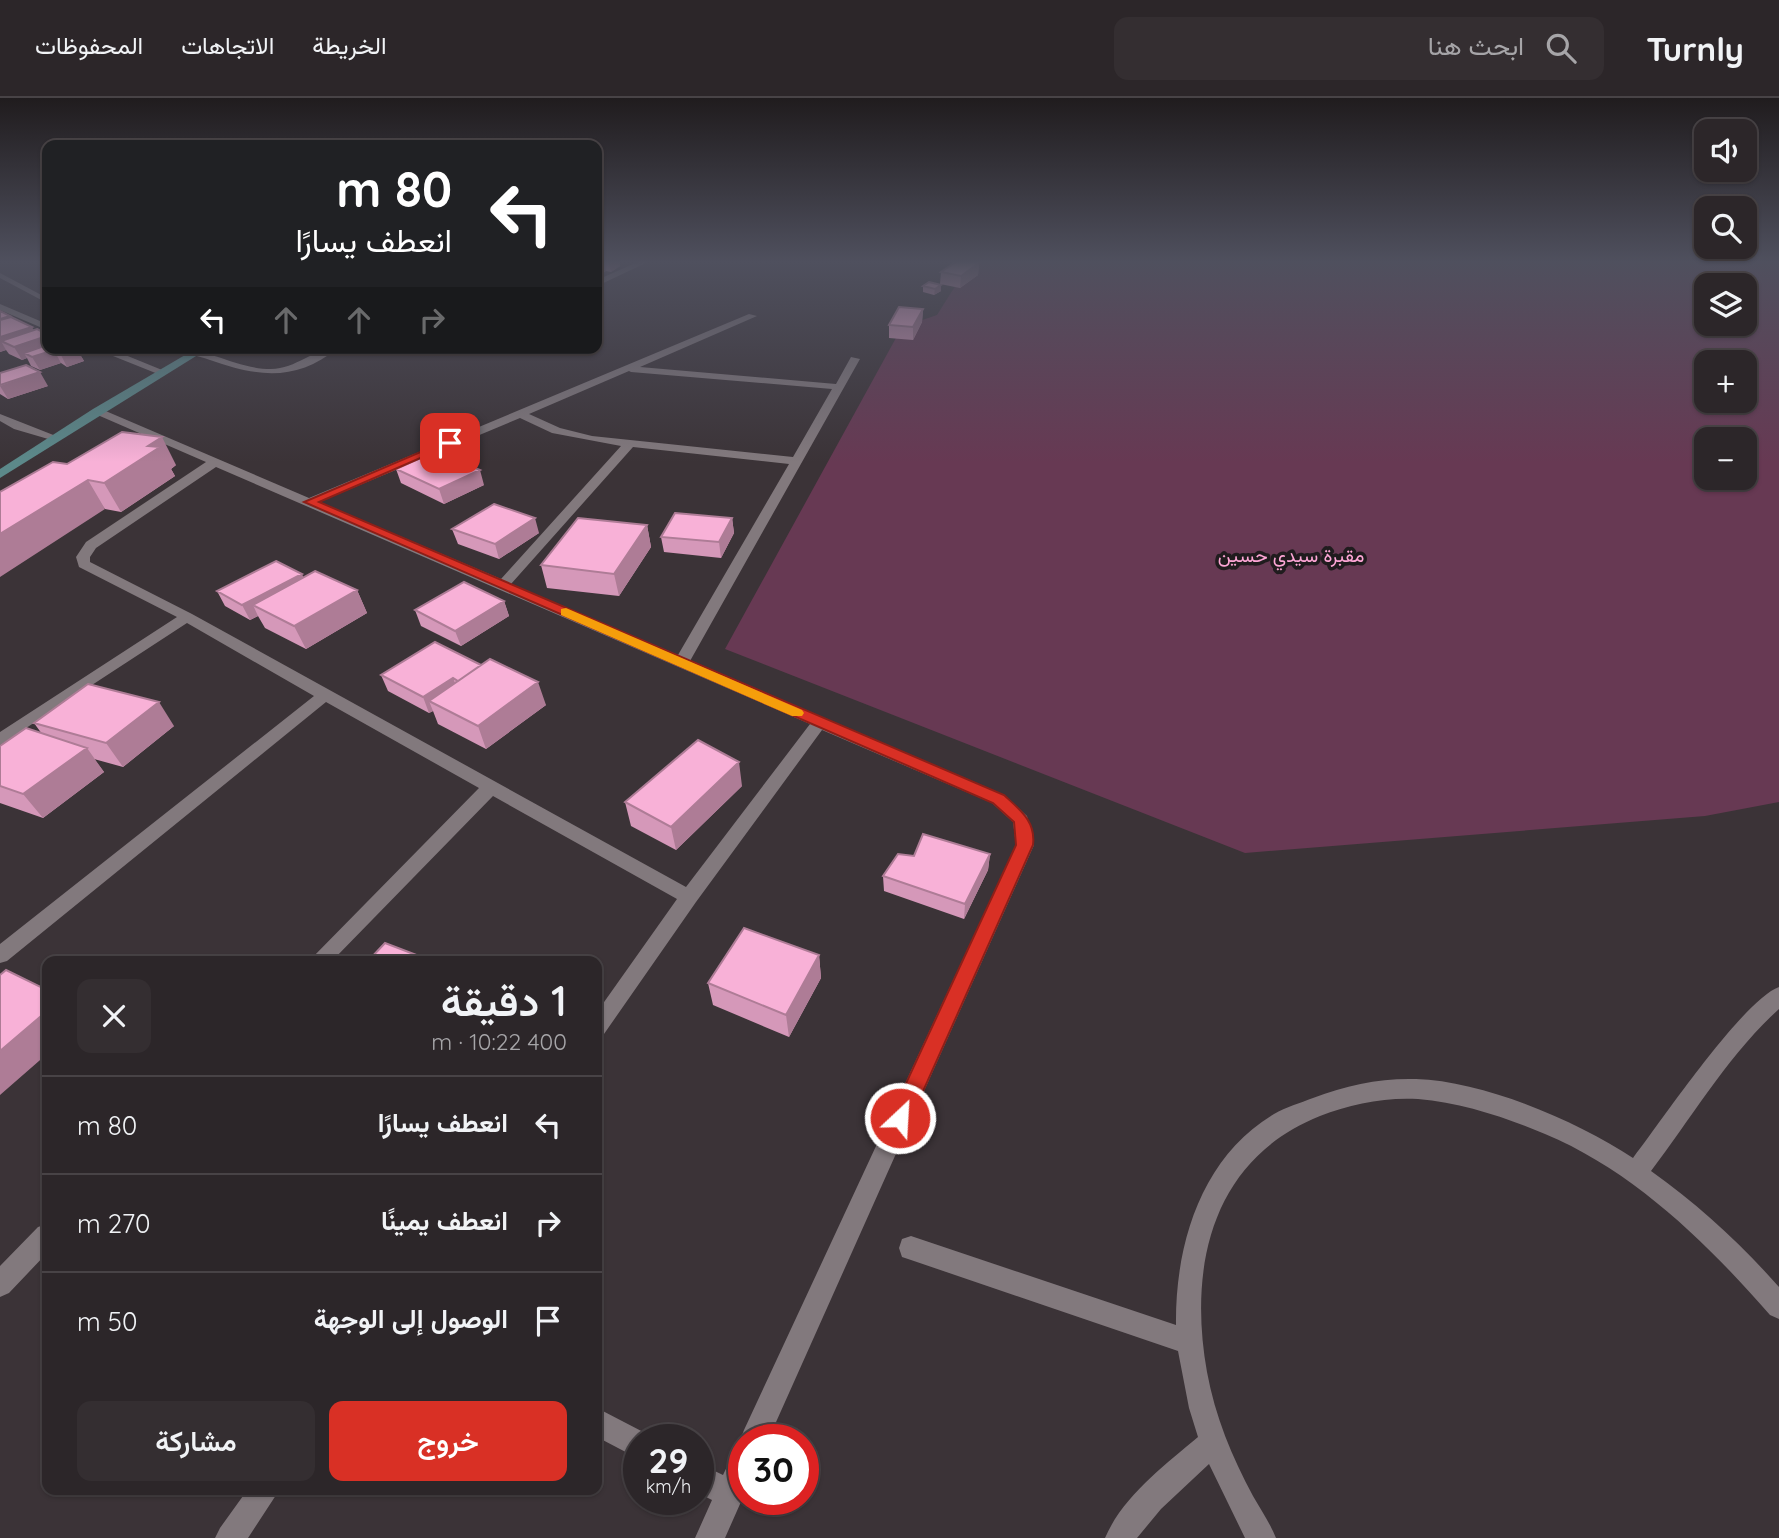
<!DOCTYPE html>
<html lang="ar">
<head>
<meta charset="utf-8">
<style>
	body { margin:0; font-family:Quicksand,Vazirmatn,sans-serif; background:#342e31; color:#f1f3f6; direction:rtl; height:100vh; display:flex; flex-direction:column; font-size:26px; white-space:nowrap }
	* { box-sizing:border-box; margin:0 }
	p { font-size:23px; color:#a6a5a8 }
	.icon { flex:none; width:38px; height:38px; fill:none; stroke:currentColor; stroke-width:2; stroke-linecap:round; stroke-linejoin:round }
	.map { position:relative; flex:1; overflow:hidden; direction:ltr }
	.panel { position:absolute; left:42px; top:858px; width:560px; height:539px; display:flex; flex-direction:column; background:#2c2629; border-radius:14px; box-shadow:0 2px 5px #0004,0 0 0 2px #484346; direction:rtl }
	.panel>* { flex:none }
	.top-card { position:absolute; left:42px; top:42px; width:560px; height:214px; border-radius:14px; box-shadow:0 2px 5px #0004,0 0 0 2px #484346; direction:rtl; background:#202124; color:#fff; overflow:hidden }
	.tools { position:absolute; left:1694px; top:21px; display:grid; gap:14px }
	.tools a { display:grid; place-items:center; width:63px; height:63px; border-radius:14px; background:#2c2629; box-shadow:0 2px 5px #0004,0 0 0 2px #484346; font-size:35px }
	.speed { position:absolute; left:623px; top:1326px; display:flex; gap:14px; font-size:35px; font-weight:700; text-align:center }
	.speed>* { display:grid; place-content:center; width:91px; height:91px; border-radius:50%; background:#2c2629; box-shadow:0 2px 5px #0004,0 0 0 2px #484346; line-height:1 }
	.speed small { font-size:18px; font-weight:400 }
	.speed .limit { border:10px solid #d22; background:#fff; color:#111 }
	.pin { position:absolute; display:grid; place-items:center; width:60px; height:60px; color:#fff; margin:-30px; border-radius:14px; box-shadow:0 4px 10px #0006 }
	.me { position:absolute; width:77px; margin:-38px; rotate:25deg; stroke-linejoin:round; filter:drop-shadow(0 0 5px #0008) }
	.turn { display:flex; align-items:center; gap:24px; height:147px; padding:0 35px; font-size:32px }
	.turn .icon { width:91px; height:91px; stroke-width:2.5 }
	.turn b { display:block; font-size:49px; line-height:60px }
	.lanes { display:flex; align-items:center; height:66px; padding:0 35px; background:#0003; justify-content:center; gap:35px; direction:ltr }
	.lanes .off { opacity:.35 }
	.round { display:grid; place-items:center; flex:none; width:74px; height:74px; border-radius:14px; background:#342e31 }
	.head { display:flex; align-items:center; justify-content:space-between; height:119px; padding:0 35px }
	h1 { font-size:42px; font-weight:600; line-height:52px }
	.action { display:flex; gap:14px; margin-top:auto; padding:14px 35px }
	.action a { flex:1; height:80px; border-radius:14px; background:#d93025; color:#fff; font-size:28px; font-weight:600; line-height:80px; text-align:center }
	.action a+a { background:#342e31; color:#f1f3f6 }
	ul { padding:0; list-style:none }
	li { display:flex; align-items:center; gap:21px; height:98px; padding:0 35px; border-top:2px solid #484346 }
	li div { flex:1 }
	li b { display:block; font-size:26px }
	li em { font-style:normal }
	header { display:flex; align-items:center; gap:42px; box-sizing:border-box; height:98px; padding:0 35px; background:#2c2629; border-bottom:2px solid #484346 }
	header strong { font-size:33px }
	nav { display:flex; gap:38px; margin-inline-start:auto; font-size:24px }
	.search { width:490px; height:63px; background:#342e31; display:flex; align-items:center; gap:18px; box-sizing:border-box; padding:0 24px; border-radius:14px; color:#a6a5a8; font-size:26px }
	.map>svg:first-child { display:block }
	.green { fill:#673953; fill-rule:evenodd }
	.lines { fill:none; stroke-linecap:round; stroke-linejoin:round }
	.lane { fill:#82797d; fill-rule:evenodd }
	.street { fill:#82797d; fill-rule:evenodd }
	.secondary { fill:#5c898a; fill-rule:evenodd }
	.wall { fill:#d598b9 }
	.shaded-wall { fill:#ae7c96 }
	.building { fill:#f8b1d7; stroke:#ae7c96; stroke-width:2 }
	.route { fill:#d93025; stroke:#8d1f18; stroke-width:2 }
	.slow { fill:#f59e0b }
	.labels { text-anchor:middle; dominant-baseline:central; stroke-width:7; stroke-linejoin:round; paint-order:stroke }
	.far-park-label { font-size:19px; fill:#fea6d6; stroke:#201c1e }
</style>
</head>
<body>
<header>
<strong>Turnly</strong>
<div class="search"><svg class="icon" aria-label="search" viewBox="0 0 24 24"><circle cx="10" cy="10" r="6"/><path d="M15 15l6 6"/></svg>ابحث هنا</div>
<nav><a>الخريطة</a><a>الاتجاهات</a><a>المحفوظات</a></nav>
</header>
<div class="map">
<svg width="1779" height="1440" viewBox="0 0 1779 1440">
	<rect width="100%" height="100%" fill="#3b3337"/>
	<path class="green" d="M971 163H1779V704L1705 718 1245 755 725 551 902 229 937 217ZM1706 187H1745V226H1706ZM1706 264H1745V303H1706ZM1706 341H1745V380H1706Z"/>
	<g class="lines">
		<path class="lane" d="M0 175 47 200V205L0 180Z
			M175 250C208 250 237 271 271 271 296 271 314 250 338 250 296 284 258 279 210 262 199 258 185 256 175 250Z"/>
		<path class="street" d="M640 163H650L597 188V182Z
			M0 206 47 226V232L0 212Z
			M749 216 757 218 640 269 836 286 851 259 860 261 690 563 1004 697 1027 718 1034 747 768 1342H744V1397L725 1440H695L712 1402 698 1395V1365L723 1377 734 1354 744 1350 740 1342 744 1332 1016 747 1013 724 992 705 822 632 696 804 604 936 597 939V914L677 801 493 698 332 863H309L479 690 326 604 7 863 0 865V846L314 598 187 525 0 647V634L177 519 79 469 76 459 86 444 206 364 93 315V311H101L309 400ZM629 273 631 274 832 291 793 359 592 338 560 330 529 316ZM520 320 552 335 621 348 501 481 319 404ZM633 349 789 366 678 557 511 486ZM216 369 810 626 686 789 192 516 90 464V459L96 450Z
			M93 250H108L167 274 158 276Z
			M0 316 61 340 55 343 14 331 0 323Z
			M1779 889V911C1729 956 1692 1019 1651 1073 1699 1107 1740 1145 1779 1189V1221L1770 1217C1708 1146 1634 1073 1545 1036 1505 1019 1462 1005 1418 1001 1385 999 1350 1006 1320 1018 1212 1061 1188 1168 1207 1274 1215 1318 1232 1359 1253 1398 1261 1412 1270 1425 1276 1440H1245L1209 1366 1161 1411 1137 1440H1105C1123 1398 1165 1367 1198 1339L1189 1310 1178 1253 911 1162 902 1159 899 1150 902 1141 911 1138 1176 1227C1175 1147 1201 1059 1274 1016 1286 1009 1300 1005 1313 1000 1347 987 1380 980 1416 981 1484 983 1577 1023 1633 1060 1660 1025 1743 902 1779 889Z
			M47 1126V1155L9 1195 0 1199V1168L38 1129Z
			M597 1310 649 1337 651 1342H639V1361L597 1339Z
			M248 1391H280L248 1440H215L220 1430Z"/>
		<path class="secondary" d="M197 250H209L0 380V371L93 311Z"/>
	</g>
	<path class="wall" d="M597 163H619L620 168 611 174 606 173Z
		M979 165 978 177 960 190 940 186 941 174Z
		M929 184 941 193 934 197 923 194V188Z
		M923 211 922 224 913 242 889 240V227Z
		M0 213 34 232 47 250H76L84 263 67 269 61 265 40 272 31 268 27 260 22 262 9 256 6 252 0 254Z
		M0 275 48 288 8 301 0 296Z
		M67 366 176 367 171 371 175 378 121 414 105 411Z
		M396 371 484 387 444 406 401 385Z
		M732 420 734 435 721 460 664 454 661 439Z
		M647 427 651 449 619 498 547 490 541 467Z
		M452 431 539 435 499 461 458 446Z
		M304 479 357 492 367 515 306 551 265 530 258 518 250 522 225 508 217 493Z
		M504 503 509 518 461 548 421 528 415 512Z
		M435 544 546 607 486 651 438 626 433 613 429 615 388 593 381 577Z
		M34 625 174 628 123 669 94 661 104 674 43 720 0 705V648L42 636Z
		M742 688 676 752 631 728 625 704Z
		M990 756 988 772 964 821 884 793 883 778 914 758Z
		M819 857 821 880 789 939 713 907 708 885Z"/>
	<path class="shaded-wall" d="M602 163H604L606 173 597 180V167Z
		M609 163H619L620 168 611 174Z
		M979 165 978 177 960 190 961 178Z
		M941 187V193L934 197 935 191Z
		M923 211 922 224 913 242V229Z
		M32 229 39 241 47 238V250L24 255 27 260 22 262 14 249 1 243 6 252 0 254V239Z
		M76 250 84 263 67 269 60 255Z
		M54 252 61 265 40 272 32 259Z
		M40 274 48 288 8 301 0 288Z
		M162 339 176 367 171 371 175 378 121 414 104 385 148 348Z
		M480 372 484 387 444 406 439 391Z
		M88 382 105 411 0 479V436Z
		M535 420 539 435 499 461 495 446Z
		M732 420 734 435 721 460 719 444Z
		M647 427 651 449 619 498 614 476Z
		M302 476 309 491 253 507 258 518 250 522 242 507Z
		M357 492 367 515 306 551 294 528Z
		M504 503 509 518 461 548 455 533Z
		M453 580 459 596 429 603 433 613 429 615 423 599Z
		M538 584 546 607 486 651 478 628Z
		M159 604 174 628 123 669 106 645Z
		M87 650 104 674 43 720 23 696Z
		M739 664 742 688 676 752 671 729Z
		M990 756 988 772 964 821 965 806Z
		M819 857 821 880 789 939 786 917Z
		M47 913V956L0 997V953Z"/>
	<path class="building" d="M957 163H967L979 165 961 178 941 174Z
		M929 184 941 187 935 191 923 188Z
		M1745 198H1747L1748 204 1745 203Z
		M899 209 923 211 913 229 889 227Z
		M0 213 10 218 0 221Z
		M11 219 32 229 0 239V222Z
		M37 231 47 236V238L14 249 1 243Z
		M47 247V250H76L60 255 54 252 32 259 24 255Z
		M26 267 40 274 0 287V275Z
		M122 334 162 339 148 348 160 349 104 385 88 382 0 436V394L53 364 67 366Z
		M436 353 480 372 439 391 396 371Z
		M494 406 535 420 495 446 452 431Z
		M675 415 732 420 719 444 661 439Z
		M578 420 647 427 614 476 541 467Z
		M276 463 302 476 242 507 217 493Z
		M315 473 357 492 294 528 253 507Z
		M464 484 504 503 455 533 415 512Z
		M435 544 481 567 458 583 453 580 423 599 381 577Z
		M490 561 538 584 478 628 429 603Z
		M88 586 159 604 106 645 34 625Z
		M26 630 87 650 23 696 0 688V648Z
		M698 642 739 664 671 729 625 704Z
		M923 736 990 756 965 806 883 778 898 756 914 758Z
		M744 830 819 857 786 917 708 885Z
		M385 845 432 863H368Z
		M6 872 47 892V913L0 953V877Z"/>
	<linearGradient id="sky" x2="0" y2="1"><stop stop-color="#201c1e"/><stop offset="0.45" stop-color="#4f505e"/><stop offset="1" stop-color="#4f505e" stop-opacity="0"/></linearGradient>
	<rect width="1779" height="364" fill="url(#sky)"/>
	<path class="route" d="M446 343 455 345 319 404 1004 697C1020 712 1036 723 1033 747L908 1027 900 1029 893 1027 890 1020 1016 747 1014 724 993 705 304 404Z"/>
	<path class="slow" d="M566 510 802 612 804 615 802 618H792L561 517V511Z"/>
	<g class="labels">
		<g class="far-park-label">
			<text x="1291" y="457">مقبرة سيدي حسين</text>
		</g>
	</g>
</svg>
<div class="tools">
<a><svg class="icon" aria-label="sound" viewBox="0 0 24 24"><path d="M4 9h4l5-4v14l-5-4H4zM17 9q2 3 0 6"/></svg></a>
<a><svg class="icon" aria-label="search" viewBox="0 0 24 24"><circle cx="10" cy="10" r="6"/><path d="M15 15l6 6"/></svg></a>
<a><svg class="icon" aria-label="layers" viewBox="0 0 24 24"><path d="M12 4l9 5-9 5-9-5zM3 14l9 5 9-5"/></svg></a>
<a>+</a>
<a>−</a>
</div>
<div class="speed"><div>29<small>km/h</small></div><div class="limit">30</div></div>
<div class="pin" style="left:450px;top:345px;background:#d93025"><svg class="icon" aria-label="arrive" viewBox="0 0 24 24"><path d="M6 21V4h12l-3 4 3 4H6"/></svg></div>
<svg class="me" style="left:900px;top:1020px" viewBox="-20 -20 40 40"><circle r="17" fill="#d93025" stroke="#fff" stroke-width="3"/><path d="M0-11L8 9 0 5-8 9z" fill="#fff"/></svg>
<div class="top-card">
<div class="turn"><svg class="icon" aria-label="left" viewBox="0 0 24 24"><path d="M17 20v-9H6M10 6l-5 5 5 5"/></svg><div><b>80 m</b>انعطف يسارًا</div></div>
<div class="lanes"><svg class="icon" aria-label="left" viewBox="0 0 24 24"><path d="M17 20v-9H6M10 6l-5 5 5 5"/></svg><svg class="icon off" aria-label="ahead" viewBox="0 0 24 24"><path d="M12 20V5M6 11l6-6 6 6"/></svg><svg class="icon off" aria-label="ahead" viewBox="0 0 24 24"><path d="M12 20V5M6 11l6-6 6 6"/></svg><svg class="icon off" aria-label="right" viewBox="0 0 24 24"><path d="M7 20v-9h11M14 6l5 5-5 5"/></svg></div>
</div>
<section class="panel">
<div class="head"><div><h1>1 دقيقة</h1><p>400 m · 10:22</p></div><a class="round"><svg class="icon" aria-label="close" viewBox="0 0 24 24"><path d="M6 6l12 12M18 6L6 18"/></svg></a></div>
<ul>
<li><svg class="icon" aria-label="left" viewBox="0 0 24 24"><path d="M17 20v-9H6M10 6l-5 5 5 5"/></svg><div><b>انعطف يسارًا</b></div><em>80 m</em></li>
<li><svg class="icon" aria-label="right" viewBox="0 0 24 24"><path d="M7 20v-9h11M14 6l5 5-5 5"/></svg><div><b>انعطف يمينًا</b></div><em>270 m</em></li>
<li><svg class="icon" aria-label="arrive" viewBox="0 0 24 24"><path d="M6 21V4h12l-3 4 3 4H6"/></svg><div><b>الوصول إلى الوجهة</b></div><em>50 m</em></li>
</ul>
<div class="action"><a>خروج</a><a>مشاركة</a></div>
</section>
</div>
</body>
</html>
